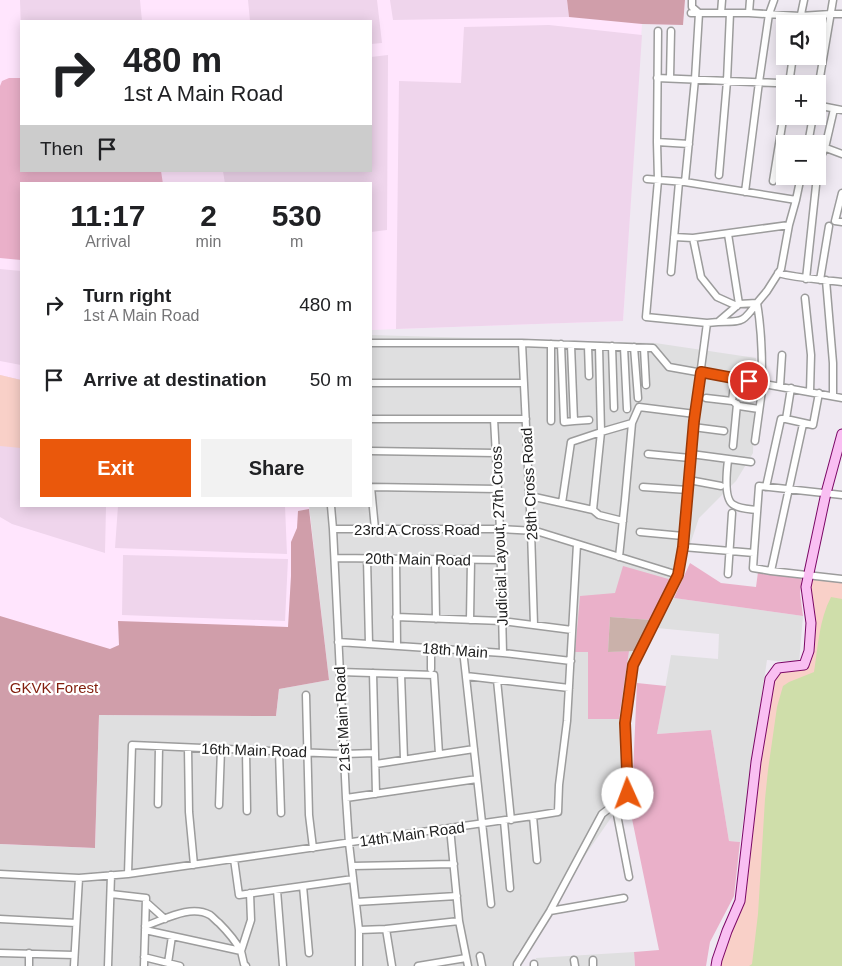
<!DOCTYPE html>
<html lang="en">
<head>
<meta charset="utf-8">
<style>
	body { margin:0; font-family:Arial,sans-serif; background:#f2f2f2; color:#202124; height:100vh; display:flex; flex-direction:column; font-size:19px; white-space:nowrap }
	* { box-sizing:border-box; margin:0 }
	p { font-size:16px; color:#757577 }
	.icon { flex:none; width:28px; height:28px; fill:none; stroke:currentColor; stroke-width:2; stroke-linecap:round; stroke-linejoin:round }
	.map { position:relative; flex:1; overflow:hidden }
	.drawer { position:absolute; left:20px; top:182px; width:352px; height:325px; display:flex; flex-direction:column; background:#fff; border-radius:0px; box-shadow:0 2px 12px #0003 }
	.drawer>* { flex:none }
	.top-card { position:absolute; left:20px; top:20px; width:352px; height:152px; border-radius:0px; box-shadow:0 2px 12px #0003; background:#fff; color:#202124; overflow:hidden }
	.buttons { position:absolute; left:776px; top:15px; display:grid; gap:10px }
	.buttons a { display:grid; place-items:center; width:50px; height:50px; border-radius:0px; background:#fff; box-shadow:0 2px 12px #0003; font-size:25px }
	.pin { position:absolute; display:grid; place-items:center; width:42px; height:42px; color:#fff; margin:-21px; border:2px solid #fff; border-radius:50%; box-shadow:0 1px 5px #0007 }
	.me { position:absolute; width:55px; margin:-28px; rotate:358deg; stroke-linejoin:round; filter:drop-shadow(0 0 4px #0008) }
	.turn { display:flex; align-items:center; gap:18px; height:105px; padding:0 20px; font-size:22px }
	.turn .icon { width:65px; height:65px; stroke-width:2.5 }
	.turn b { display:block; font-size:35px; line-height:42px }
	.then { display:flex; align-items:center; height:48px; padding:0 20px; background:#0003; gap:10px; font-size:19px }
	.eta { display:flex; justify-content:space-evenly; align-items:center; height:85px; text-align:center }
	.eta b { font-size:30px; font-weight:700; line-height:35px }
	.action { display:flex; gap:10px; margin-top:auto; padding:10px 20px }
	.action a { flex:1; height:58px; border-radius:0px; background:#ea580c; color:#fff; font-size:20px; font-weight:700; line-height:58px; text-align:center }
	.action a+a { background:#f2f2f2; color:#202124 }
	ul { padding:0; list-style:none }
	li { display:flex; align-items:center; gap:15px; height:75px; padding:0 20px }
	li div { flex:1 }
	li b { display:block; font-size:19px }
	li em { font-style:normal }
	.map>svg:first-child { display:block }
	.residential { fill:#dfdfe0 }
	.education { fill:#ffe5fd; fill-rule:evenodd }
	.farmland { fill:#efd5ec }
	.grass { fill:#eab0c9 }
	.forest { fill:#d09eaa }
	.cemetery { fill:#cab1aa }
	.park { fill:#f9d0c8 }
	.water { fill:#cfdeaa }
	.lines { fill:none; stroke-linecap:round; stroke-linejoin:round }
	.street-casing { stroke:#9c9c9c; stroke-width:9 }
	.secondary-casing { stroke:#7b0766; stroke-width:11 }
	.street { stroke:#fff; stroke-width:6 }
	.secondary { stroke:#f9bff2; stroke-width:9 }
	.route-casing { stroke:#983908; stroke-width:12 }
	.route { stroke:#ea580c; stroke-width:9 }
	.labels { text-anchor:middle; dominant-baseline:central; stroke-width:4.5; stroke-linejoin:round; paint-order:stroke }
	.street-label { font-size:15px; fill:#222; stroke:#fff }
	.park-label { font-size:15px; fill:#821f0e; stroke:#fff }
</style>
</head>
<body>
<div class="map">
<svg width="842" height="966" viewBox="0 0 842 966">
	<rect width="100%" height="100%" fill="#efe9f2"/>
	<path class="residential" d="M371 335 655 343 756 358 753 453 736 481 699 518 672 598 635 665 624 799 517 954V966H0V844L95 848 99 715 276 716 279 689 309 506H371Z
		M674 598 803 616 799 663 767 660 740 842 729 841 711 730 657 734 671 655 718 659 719 634 657 628Z
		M634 952 635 966H537L536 958Z"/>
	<path class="education" d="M0 0H685L683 25 642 24 623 321 371 330V184H21V506H309L329 680 279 689 276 716 99 715 95 848 0 844ZM21 21H371V171H21Z"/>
	<path class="farmland" d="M20 0H140L142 21H21V30Z
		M248 0H377L382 43 371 44V21H250Z
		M390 0H567L569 17 393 20Z
		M549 25 642 35 623 321 396 329 399 81 461 83 464 27Z
		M388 55 387 230 371 232V184H225L223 171H371V57Z
		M0 269 21 271V365L0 361Z
		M0 375 21 380V506H106L105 553 12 524 0 517Z
		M118 506H285L287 554 115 548Z
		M123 555 288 559 285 621 122 615Z"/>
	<path class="grass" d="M9 78H21V171H161L163 184H21V260L0 258V86L2 81Z
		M690 563 721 583 756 587 758 572 802 577 800 593 803 616 674 598Z
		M623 566 672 580 651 620 610 617 608 652 629 651 619 719H588V652H575L580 596 615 593Z
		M637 683 666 686 657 734 711 730 729 841 740 842 734 896 710 942 706 966H635L634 952 659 950 631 814 642 811 632 796Z"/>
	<path class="forest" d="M567 0H685L683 25 642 24 569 17Z
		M309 509 329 680 279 689 276 716 99 715 95 848 0 844V616L110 649 119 645 118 621 288 627 291 576V542L297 528 298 511Z"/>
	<path class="cemetery" d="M610 617 651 620 634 651 608 652Z"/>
	<path class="park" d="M0 375 21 380V448L0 446Z
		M811 579 842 581V966H720L722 955 744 897 756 795 774 680 779 671 807 667 810 589Z"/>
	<path class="water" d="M831 597 842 599V966H749L752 964 758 914 765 799 768 770 777 707 783 686 789 682 814 672C818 647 819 620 831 597Z"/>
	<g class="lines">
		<g class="street-casing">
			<path id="street" d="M691 13H749L800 16 831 14H842
				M721 13 722 0
				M749 13 750 0
				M799 24 804 0
				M657 78 801 84
				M670 78 671 31
				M789 84 793 56
				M818 89 833 0
				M821 106 842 110
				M657 142 689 144
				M808 144 813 116
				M818 145 842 154
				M818 174 819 160 825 148 834 109
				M719 175 727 81 730 13
				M647 179 685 182 796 200
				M773 181 785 107
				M685 182 695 79 699 13 692 7V0
				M745 192 759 82 769 14 774 0
				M842 193 835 221 842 222
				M728 234 739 304
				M674 237 693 238
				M671 272 679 182
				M778 273C800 279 821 279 842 282
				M806 279 817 176
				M820 280 829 226
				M826 280 833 363V396
				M805 298 811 355 810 392
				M757 303C761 326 762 349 762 372
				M737 306 717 297 701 277 693 238 789 225
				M718 322C742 321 742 324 757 303
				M707 323 718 322 739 304 757 303 767 291 781 269 789 225 796 200 801 176
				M371 343H522L653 348 669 367 842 398
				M522 343 531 531 534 625
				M561 344 564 422 574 421
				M571 345 574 421 589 420
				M588 346 589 376
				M612 346 614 408
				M624 347 627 409
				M634 347 638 398
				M644 348 646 385
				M371 383H524
				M780 386 782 355
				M706 398 732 401 735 378
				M735 403 739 406 759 409
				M371 419H526
				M494 419 500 529 503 653
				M786 419 813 425 819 393
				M551 421V344
				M803 424 771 571 842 579
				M693 427 724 431
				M755 441 763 383
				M733 446 737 404
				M371 451 495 453
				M648 454 690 458
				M691 454 751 462
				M728 460C727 469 723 500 734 505 740 509 750 509 757 510
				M689 480 721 486
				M371 487 498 489
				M371 487 375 529
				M643 487 688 490
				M766 487 781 419H786L791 388
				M530 496 593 510 599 515 623 521
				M562 503 571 442 601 432 599 346
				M331 506 333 529 346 798 349 843 359 930V966
				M593 510 601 432 632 423 639 407 695 414
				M333 529H500L536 531 678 575
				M640 532 683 536
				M683 547 754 553 759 486 842 495
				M754 553 753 568 771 571
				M619 557 625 500 632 423
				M335 558 501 560
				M367 558 369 644
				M396 559 397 646
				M435 559 436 619
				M728 574 732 513
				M396 617 502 621 572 630
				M470 620 471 560
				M338 642 503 653 571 661
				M463 650 491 904
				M431 669V648
				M340 672 434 675 439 754
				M373 673 376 794
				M401 674 404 759
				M466 676 569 688
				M497 680 511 820
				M306 695 309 815 313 848
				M188 748 189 812 194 865
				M246 750 247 811
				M279 751 281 813
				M376 764 474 749
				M346 798 477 779
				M158 804 159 747
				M615 804 629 877
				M219 805 221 749
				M533 816 537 860
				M504 821 510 888
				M450 828 459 921 468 966
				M234 859 239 895 353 879
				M352 866 454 864
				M0 874 79 878 128 874 533 816 558 812 559 785 567 721 577 544
				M128 874 132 745 344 754 375 753
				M303 886 309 953
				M277 890 283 966
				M111 894 146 898 144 966
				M146 902 165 919
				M356 902 457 896
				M550 911 624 898
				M0 919 76 923
				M145 926C164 920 190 904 210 915 213 917 216 921 219 923 228 932 235 940 241 951
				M386 929 392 966
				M145 930 241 951 244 964 246 966
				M359 930 386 929 459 921
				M241 951 251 920 250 893
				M0 953 74 955
				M29 953V966
				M480 956 482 966
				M144 957 180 966
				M574 960 575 966
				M593 960V966
				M168 963 172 936
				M534 964V966
				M74 966 79 878
				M108 966 111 875
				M418 966 466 958
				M517 966V964L550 911 602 814 628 794 625 723 633 665 678 575 683 547 694 421 707 323 646 317 658 180 657 142 658 31"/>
		</g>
		<g class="secondary-casing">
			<path id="secondary" d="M716 966 717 960 727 931 740 901 756 762 770 679 778 668 804 665 809 651 811 623 806 587 826 493 842 434"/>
		</g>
		<use href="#street" class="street"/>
		<use href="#secondary" class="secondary"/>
	</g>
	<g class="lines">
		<g class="route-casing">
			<path id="route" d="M628 794 625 723 633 665 678 575 683 547 694 421 701 372 749 381"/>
		</g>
		<use href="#route" class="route"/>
	</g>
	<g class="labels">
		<g class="street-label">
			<text transform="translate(529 484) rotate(-93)">28th Cross Road</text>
			<text x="417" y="529">23rd A Cross Road</text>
			<text transform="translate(499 536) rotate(-92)">Judicial Layout, 27th Cross</text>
			<text transform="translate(418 559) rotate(1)">20th Main Road</text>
			<text transform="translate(455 650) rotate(4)">18th Main</text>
			<text transform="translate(342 719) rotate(-93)">21st Main Road</text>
			<text transform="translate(254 750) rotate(2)">16th Main Road</text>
			<text transform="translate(412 834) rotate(-8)">14th Main Road</text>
		</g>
		<g class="park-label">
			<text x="54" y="687">GKVK Forest</text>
		</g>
	</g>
</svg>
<div class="buttons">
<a><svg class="icon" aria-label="sound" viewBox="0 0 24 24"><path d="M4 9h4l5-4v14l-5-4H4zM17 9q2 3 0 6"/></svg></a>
<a>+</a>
<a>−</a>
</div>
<div class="pin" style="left:749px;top:381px;background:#d93025"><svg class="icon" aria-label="arrive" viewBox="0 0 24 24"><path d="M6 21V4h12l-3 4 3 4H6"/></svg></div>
<svg class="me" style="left:628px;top:794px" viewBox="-20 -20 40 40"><circle r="19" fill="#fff"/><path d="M0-13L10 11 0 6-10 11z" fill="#ea580c"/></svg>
<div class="top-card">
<div class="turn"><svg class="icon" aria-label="right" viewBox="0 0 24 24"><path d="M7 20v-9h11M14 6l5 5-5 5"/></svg><div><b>480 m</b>1st A Main Road</div></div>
<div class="then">Then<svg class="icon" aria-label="arrive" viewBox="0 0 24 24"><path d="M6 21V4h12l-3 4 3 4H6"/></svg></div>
</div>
<section class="drawer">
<div class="eta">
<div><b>11:17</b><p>Arrival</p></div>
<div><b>2</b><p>min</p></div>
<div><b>530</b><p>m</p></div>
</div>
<ul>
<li><svg class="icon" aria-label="right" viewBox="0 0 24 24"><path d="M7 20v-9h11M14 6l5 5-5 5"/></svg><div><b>Turn right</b><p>1st A Main Road</p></div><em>480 m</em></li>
<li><svg class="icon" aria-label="arrive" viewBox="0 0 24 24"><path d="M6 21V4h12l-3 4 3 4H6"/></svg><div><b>Arrive at destination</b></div><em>50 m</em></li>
</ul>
<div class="action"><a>Exit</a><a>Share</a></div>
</section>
</div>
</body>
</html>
